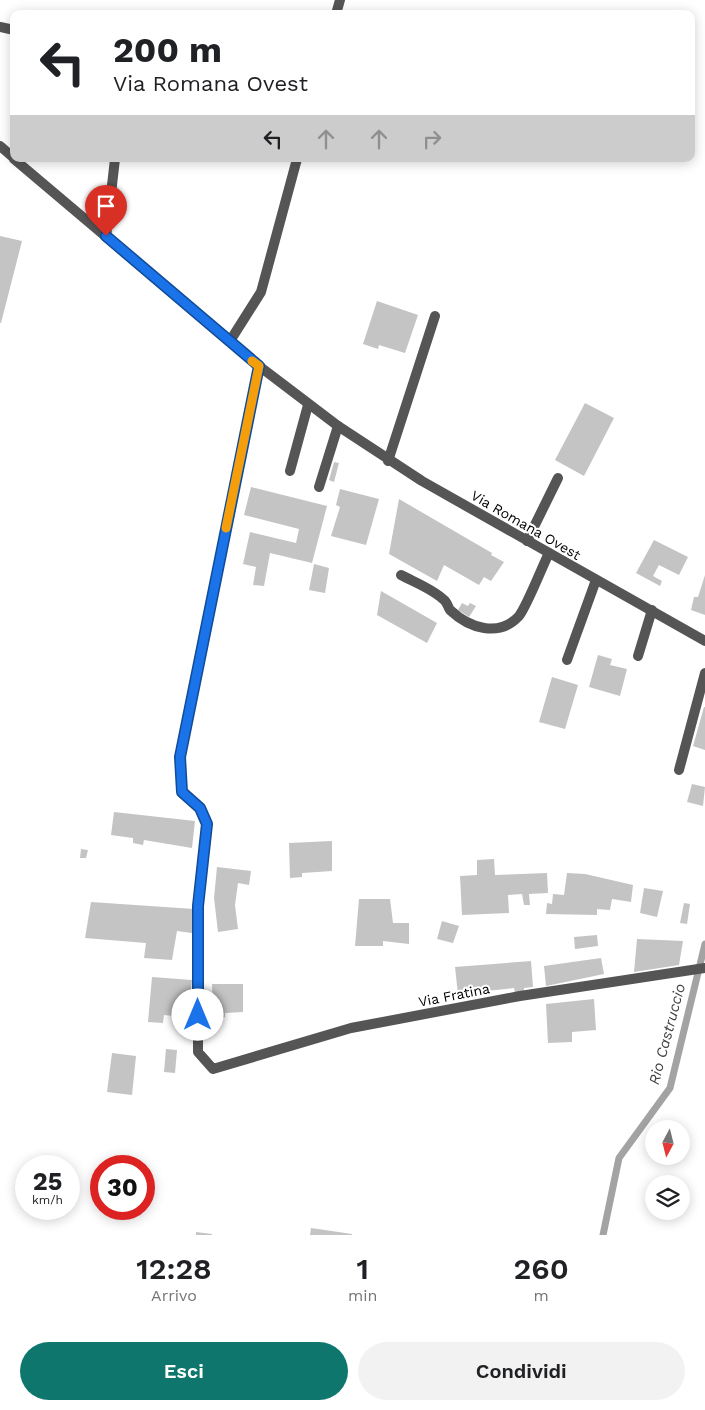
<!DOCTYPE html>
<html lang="it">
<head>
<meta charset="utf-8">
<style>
	body { margin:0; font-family:"Work Sans",sans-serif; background:#f2f2f2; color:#202124; height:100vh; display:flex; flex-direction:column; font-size:19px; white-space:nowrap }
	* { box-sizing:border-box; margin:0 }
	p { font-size:16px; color:#757577 }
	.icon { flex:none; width:28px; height:28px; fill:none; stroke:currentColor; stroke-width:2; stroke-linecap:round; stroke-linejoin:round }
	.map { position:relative; height:1235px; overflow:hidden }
	.panel { display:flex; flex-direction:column; background:#fff; flex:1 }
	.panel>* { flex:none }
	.top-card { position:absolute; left:10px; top:10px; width:685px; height:152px; border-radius:10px; box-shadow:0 2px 12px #0003; background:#fff; color:#202124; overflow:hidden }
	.needle { width:32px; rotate:187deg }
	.tools { position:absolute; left:645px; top:1120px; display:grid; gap:10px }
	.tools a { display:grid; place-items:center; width:45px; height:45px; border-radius:50%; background:#fff; box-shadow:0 2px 12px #0003; font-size:25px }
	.speed { position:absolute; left:15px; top:1155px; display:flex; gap:10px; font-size:25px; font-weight:700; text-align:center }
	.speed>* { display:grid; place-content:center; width:65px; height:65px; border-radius:50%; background:#fff; box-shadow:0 2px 12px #0003; line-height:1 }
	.speed small { font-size:12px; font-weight:400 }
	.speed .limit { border:8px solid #d22; background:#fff; color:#111 }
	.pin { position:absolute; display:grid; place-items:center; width:42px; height:42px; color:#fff; margin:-51px -21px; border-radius:50% 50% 50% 0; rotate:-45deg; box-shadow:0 0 5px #0007 }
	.pin .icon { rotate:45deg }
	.me { position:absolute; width:55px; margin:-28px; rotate:0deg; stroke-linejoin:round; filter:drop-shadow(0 0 4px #0008) }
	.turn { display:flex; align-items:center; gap:18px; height:105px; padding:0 20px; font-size:22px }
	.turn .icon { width:65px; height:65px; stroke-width:2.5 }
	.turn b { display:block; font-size:35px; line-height:42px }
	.lanes { display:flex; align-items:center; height:48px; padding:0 20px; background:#0003; justify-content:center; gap:25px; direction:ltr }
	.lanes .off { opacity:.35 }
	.eta { display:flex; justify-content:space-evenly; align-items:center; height:85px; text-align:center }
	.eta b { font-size:30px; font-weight:600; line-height:35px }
	.action { display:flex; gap:10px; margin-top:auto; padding:10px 20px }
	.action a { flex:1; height:58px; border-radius:30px; background:#0f766e; color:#fff; font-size:20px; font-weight:600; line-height:58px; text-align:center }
	.action a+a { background:#f2f2f2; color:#202124 }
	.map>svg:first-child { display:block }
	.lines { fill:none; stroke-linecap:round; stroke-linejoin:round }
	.stream { stroke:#a3a3a3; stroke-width:7 }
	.building { fill:#c4c4c4 }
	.service { stroke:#555; stroke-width:10 }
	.minor { stroke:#555; stroke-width:10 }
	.tertiary { stroke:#555; stroke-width:10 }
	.route-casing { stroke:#114b97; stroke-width:12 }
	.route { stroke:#1a73e8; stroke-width:9 }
	.slow { stroke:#f59e0b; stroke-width:9 }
	.labels { text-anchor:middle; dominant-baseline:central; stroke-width:4; stroke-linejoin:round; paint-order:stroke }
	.street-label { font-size:14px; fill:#000; stroke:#fff }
	.water-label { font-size:15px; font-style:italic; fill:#444; stroke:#fff }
</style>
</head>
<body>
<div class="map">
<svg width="705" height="1235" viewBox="0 0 705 1235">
	<rect width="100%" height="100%" fill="#fff"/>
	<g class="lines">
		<path class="stream" d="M603 1235 619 1158 670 1088 705 944"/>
	</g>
	<path class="building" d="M0 236 22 241 1 323H0Z
		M377 301 418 315 405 353 379 345 378 349 363 344Z
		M585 403 614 418 584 476 555 460Z
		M334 462 339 463 334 482 329 480Z
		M251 487 327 506 312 563 270 553 264 586 253 585 256 567 243 564 250 532 296 543 299 529 244 515Z
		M340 489 379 499 366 545 331 536 340 507 336 505Z
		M399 499 492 553 491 555 504 562 491 581 484 577 479 585 444 565 437 581 389 554Z
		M654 540 688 557 679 575 659 565 653 576 662 581 660 586 636 573Z
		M314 564 329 568 325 593 309 590Z
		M705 575V615L691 610 694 597H698Z
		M381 591 437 623 427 643 377 615Z
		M462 603 468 606 470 603 476 606 469 617 458 610Z
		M598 655 612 659 610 665 627 669 620 696 589 687Z
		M552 677 578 685 565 729 539 722Z
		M704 707H705V750L693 746Z
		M692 784 705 787 703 806 687 802Z
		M114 812 195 821 192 848 144 840 143 845 133 843V838L111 835Z
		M332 841V871L302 873V877L290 878 289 843Z
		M81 849 88 850 86 858H80Z
		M494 859 495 875 547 873 548 893 529 894 530 905H524L522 894 508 895 509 913 462 915 460 876 477 875V860Z
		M217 867 251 871 249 885 238 883 235 905 238 929 218 932 214 898Z
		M567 873 585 874 633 885 631 902 612 899 610 910 597 909V915L546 914 547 903 552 904 553 894 564 895Z
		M644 888 663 891 657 917 640 913Z
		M359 899H390L393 923H409V944L383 941V946H355Z
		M91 902 194 909 192 933 177 931 172 960 144 958 146 943 85 938Z
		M684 903 690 904 687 924 680 923Z
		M442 921 459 926 453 943 437 939Z
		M597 935 598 946 575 949 574 937Z
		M637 939 683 941 679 965 634 972Z
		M601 958 604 974 546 986 544 966Z
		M531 961 533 987 524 988V992L515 993 514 988 458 994 455 967Z
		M152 977 192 980 189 1004H194L193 1018 164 1015 163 1023 148 1022Z
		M212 984H243V1012L225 1013V1017L213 1018Z
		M594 999 596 1030 572 1032V1042L548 1043 546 1004Z
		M166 1049 177 1050 175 1073 164 1072Z
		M112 1053 136 1056 132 1095 107 1092Z
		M311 1228 352 1234V1235H310Z
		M196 1232 212 1234V1235H196Z"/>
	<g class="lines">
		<path class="service" d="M336 14 340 0
			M0 27 14 30
			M106 237 115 159
			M230 341 261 292 297 159"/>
		<path class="minor" d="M259 366 180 757 182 792 200 808 207 824 198 906V1052L213 1069 351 1028 520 996 705 968
			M388 461 435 316
			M290 471 308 405
			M319 487 338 426
			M527 541 558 478
			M401 575C414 582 433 589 444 600 447 602 448 607 450 610 469 628 499 638 519 616 527 606 542 567 549 553
			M638 656 652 610
			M567 660 596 580
			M679 770 705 673"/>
		<path class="tertiary" d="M0 146 14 158
			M14 159 259 366 338 426 422 481 705 641"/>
	</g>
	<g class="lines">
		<g class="route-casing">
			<path id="route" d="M106 236 259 366 180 757 182 792 200 808 207 824 198 906V1015"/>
		</g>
		<use href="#route" class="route"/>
		<path class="slow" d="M226 528 259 366 252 361"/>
	</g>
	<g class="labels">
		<g class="street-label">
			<text transform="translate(526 525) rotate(30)">Via Romana Ovest</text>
			<text transform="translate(454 995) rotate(-11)">Via Fratina</text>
		</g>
		<g class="water-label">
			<text transform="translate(667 1034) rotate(-75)">Rio Castruccio</text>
		</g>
	</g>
</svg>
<div class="tools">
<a><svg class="needle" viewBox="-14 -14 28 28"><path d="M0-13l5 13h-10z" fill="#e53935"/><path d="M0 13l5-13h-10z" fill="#757577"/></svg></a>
<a><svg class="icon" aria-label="layers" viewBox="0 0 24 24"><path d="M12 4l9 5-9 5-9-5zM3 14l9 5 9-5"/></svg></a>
</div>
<div class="speed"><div>25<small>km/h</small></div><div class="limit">30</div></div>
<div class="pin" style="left:106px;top:236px;background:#d93025"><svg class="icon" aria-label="arrive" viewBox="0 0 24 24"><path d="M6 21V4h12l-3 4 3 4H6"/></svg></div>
<svg class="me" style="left:198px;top:1015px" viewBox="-20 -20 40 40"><circle r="19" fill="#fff"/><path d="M0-13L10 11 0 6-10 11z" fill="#1a73e8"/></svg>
<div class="top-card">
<div class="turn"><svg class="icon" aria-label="left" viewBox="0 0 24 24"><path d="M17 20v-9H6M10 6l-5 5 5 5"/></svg><div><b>200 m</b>Via Romana Ovest</div></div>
<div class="lanes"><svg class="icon" aria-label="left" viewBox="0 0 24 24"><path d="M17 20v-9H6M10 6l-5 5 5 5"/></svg><svg class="icon off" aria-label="ahead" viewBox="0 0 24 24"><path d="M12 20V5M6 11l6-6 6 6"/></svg><svg class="icon off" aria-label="ahead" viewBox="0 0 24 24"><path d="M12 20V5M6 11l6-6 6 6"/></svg><svg class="icon off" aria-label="right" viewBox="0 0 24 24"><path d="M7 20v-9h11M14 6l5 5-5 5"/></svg></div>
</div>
</div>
<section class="panel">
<div class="eta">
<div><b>12:28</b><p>Arrivo</p></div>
<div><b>1</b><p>min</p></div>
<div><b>260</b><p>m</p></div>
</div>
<div class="action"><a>Esci</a><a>Condividi</a></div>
</section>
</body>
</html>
